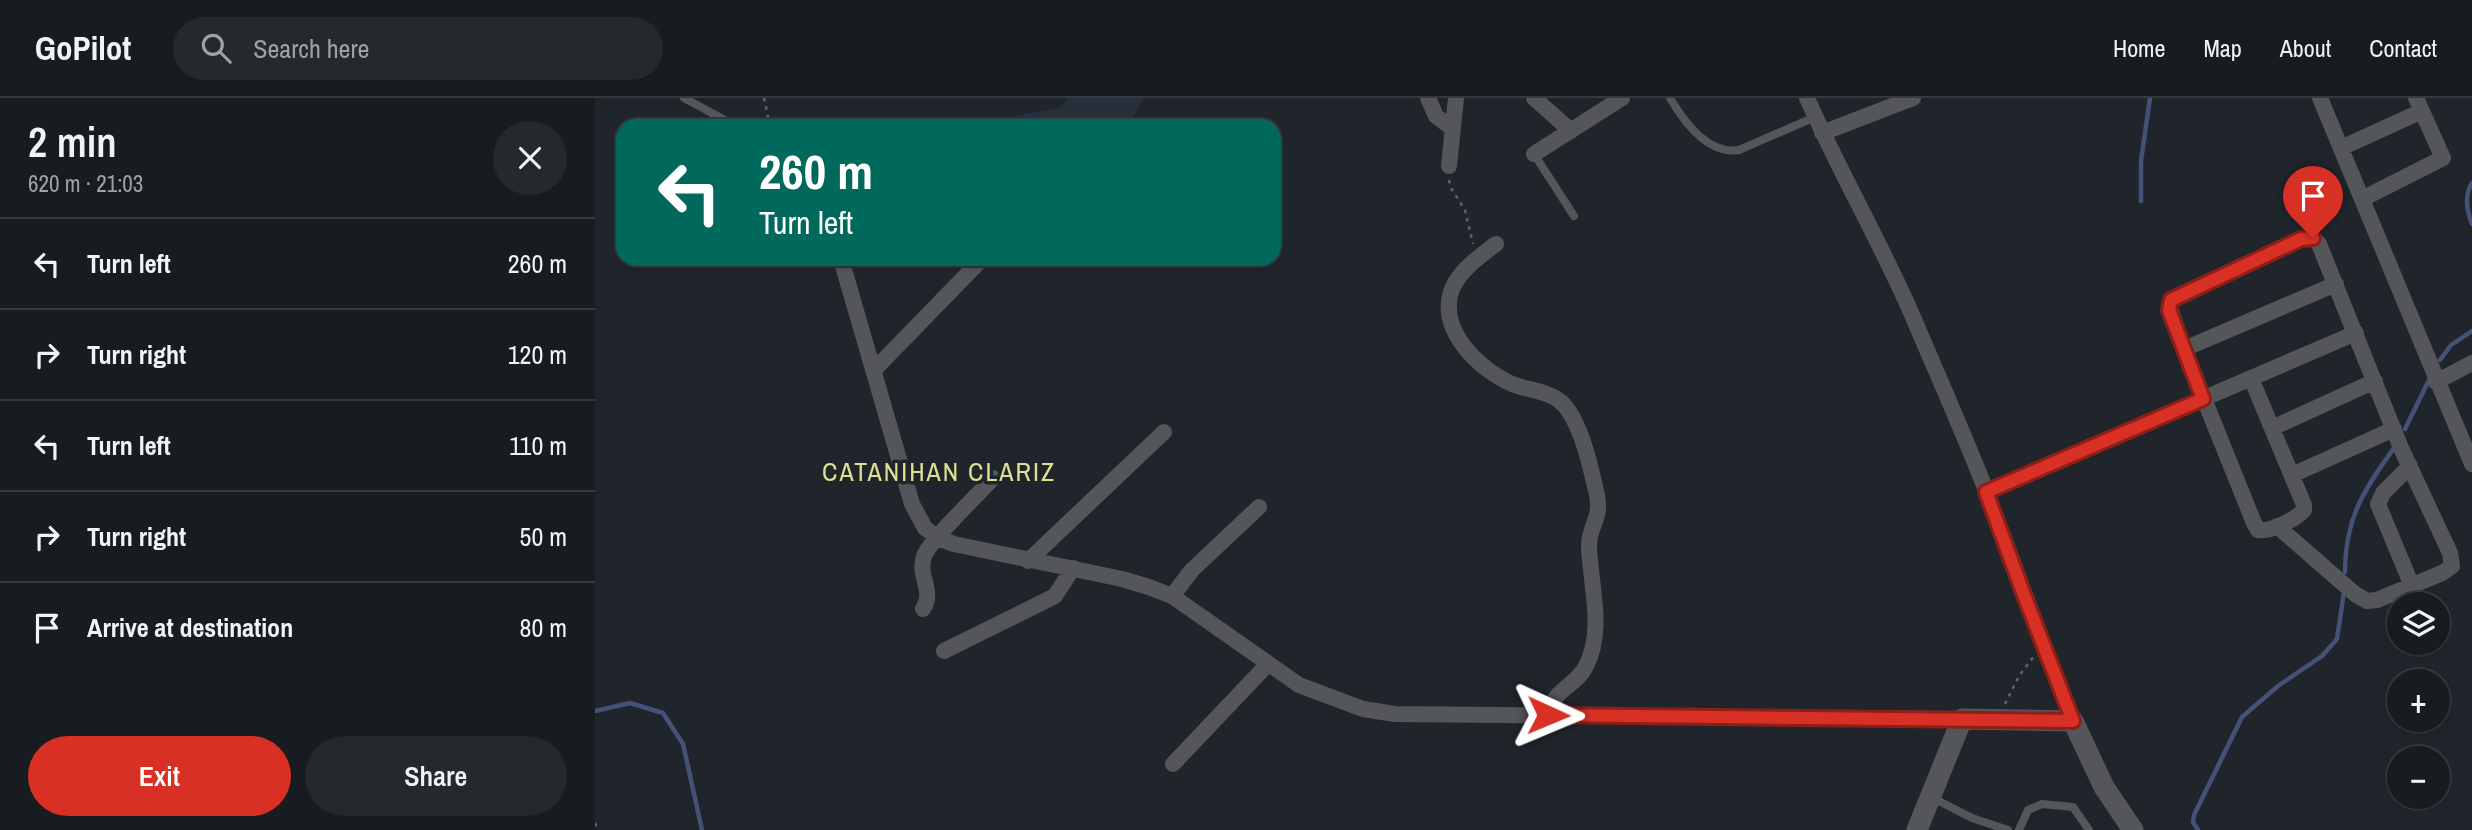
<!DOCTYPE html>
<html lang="en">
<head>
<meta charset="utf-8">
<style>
	body { margin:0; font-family:"Archivo Narrow",sans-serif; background:#25292e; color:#f1f3f6; height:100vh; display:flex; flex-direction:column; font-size:26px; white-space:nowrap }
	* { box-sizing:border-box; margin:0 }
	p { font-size:23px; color:#9fa1a5 }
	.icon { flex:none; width:38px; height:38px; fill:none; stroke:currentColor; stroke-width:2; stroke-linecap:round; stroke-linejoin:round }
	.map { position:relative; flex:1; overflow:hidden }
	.panel { display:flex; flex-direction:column; background:#181c21; width:595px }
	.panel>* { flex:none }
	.banner { position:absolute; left:21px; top:21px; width:665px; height:147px; border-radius:21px; box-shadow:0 2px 5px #0004,0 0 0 2px #363a3f; background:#00695c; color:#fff; overflow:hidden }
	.buttons { position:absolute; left:1792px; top:494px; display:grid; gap:14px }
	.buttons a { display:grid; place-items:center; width:63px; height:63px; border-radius:50%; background:#181c21; box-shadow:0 2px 5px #0004,0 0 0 2px #363a3f; font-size:35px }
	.pin { position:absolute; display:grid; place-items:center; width:60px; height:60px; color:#fff; margin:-72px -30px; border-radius:50% 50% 50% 0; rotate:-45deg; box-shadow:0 0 7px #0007 }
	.pin .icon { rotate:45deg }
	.me { position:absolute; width:77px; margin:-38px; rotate:91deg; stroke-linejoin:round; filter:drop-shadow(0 0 5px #0008) }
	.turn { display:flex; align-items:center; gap:24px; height:147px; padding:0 28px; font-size:32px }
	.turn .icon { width:91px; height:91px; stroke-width:2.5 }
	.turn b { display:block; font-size:49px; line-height:60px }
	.round { display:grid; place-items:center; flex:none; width:74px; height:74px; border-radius:37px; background:#25292e }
	.summary { display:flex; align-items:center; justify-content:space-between; height:119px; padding:0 28px }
	h1 { font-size:42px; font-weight:600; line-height:52px }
	.cta { display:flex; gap:14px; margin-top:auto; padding:14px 28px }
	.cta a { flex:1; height:80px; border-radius:42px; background:#d93025; color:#fff; font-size:28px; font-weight:600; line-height:80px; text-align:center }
	.cta a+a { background:#25292e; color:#f1f3f6 }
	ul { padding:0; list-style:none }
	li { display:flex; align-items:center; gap:21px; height:91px; padding:0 28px; border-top:2px solid #363a3f }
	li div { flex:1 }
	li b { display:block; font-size:26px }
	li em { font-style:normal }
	header { display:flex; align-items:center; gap:42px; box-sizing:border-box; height:98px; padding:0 35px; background:#181c21; border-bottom:2px solid #363a3f }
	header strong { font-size:33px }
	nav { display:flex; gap:38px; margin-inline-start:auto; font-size:24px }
	.search { width:490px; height:63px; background:#25292e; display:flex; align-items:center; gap:18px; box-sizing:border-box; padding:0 24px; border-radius:38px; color:#9fa1a5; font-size:26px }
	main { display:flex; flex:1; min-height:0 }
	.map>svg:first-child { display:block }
	.built { fill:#272f3b }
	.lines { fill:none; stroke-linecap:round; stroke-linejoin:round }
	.stream { stroke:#465178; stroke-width:4.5 }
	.building { fill:#063177 }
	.path { stroke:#5e6269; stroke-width:2.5; stroke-dasharray:3.5 5; stroke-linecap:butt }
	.service { stroke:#54565a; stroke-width:8 }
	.minor { stroke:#54565a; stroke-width:16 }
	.tertiary { stroke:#54565a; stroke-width:21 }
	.route-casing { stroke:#8d1f18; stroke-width:18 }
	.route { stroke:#d93025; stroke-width:12 }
	.labels { text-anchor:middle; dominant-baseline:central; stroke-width:7; stroke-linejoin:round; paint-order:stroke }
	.neighbourhood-label { font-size:26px; letter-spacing:2px; fill:#dee192; stroke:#20252c }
</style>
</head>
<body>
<header>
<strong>GoPilot</strong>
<div class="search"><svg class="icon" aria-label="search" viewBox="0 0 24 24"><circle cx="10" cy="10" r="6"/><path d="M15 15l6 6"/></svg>Search here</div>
<nav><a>Home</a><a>Map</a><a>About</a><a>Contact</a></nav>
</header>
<main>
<section class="panel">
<div class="summary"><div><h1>2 min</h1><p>620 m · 21:03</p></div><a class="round"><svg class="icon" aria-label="close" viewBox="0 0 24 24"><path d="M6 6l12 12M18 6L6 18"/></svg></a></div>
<ul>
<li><svg class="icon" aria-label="left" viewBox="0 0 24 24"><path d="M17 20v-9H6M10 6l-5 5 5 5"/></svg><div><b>Turn left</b></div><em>260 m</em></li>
<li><svg class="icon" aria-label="right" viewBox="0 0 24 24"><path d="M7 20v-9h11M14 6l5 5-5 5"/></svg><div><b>Turn right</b></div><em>120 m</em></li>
<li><svg class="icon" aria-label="left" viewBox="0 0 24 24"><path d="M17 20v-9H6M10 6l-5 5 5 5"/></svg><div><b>Turn left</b></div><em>110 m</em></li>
<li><svg class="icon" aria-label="right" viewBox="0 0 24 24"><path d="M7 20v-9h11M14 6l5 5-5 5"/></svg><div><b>Turn right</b></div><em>50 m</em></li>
<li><svg class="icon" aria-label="arrive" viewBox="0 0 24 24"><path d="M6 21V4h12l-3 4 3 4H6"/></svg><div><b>Arrive at destination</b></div><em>80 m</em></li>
</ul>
<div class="cta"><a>Exit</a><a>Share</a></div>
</section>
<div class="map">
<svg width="1877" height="732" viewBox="0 0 1877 732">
	<rect width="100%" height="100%" fill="#20252c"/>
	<path class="built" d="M473 0H549L533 28H415L413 20 466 9Z"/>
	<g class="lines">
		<path class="stream" d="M1877 85C1869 97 1872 113 1877 126
			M1546 103V63L1555 0
			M1845 262 1856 247 1877 233
			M1810 331 1835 280
			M1750 474C1750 420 1769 392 1799 350
			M0 613 35 605 68 615 88 646 107 732
			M1603 732 1598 724 1599 717 1647 619 1683 588 1727 558 1742 541 1749 494"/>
	</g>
	<path class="building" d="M442 17 445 28H429L427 20Z"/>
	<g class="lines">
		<path class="path" d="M169 0 175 28
			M854 82 856 90 870 112 878 146
			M1410 606 1424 578 1439 558
			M0 725 3 732"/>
		<path class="service" d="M89 0 141 28
			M1075 0C1089 24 1113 57 1144 52L1220 19
			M939 56 979 118
			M1338 700 1377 720 1413 732
			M1424 732 1433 712 1447 706 1478 709 1494 732"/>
		<path class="minor" d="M833 0 841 18 858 31
			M939 0 976 33
			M1212 0C1245 75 1286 145 1318 219 1343 278 1369 336 1392 395 1421 471 1448 547 1478 623
			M1725 0 1877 366
			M1227 35 1318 0
			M1746 50 1827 13
			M939 56 1027 0
			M854 68 861 0
			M1767 101 1848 60 1821 0
			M901 146C885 158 865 172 857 191 842 231 883 271 917 286 932 292 954 293 966 304 986 322 996 371 1002 397 1007 421 994 427 994 448 995 486 1010 532 991 568 980 590 960 588 953 617
			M246 161 317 406 330 430 343 440 359 446 527 481 554 489 577 498 704 587 768 611 800 616 1367 621
			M1589 251 1741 186
			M279 272 387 161
			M1656 280 1709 407V412C1700 422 1676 434 1663 432L1659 425 1589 251 1574 207 1580 199 1706 141 1718 140 1724 146 1806 350 1855 455 1857 468 1847 475 1782 502 1772 503 1760 496 1682 428
			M1841 284 1877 265
			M1677 330 1780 283
			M1815 368 1788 395 1783 406 1817 488
			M1697 377 1799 331
			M1391 394 1761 235
			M433 463 569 334
			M577 498 597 472 664 409
			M328 511C340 493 322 478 329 458 335 442 384 396 398 380
			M349 553 460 498 478 470
			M578 666 672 567"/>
		<path class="tertiary" d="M1322 732 1367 621 1478 623 1509 689 1538 732"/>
	</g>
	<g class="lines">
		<g class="route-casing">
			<path id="route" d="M953 617 1478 623 1429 497 1391 394 1608 301 1574 212 1576 202 1706 141 1718 140"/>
		</g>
		<use href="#route" class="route"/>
	</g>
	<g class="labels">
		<g class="neighbourhood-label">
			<text x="344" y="373">CATANIHAN CLARIZ</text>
		</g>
	</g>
</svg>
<div class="buttons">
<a><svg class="icon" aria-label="layers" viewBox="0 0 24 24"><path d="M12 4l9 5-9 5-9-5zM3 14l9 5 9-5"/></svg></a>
<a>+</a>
<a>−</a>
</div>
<div class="pin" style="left:1718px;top:140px;background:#d93025"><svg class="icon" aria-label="arrive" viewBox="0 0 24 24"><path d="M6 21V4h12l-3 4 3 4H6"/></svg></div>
<svg class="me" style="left:953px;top:617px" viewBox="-20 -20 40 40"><path d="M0-17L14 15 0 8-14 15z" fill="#d93025" stroke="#fff" stroke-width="4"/></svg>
<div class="banner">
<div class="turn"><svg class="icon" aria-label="left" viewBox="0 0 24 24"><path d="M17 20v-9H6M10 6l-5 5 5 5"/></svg><div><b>260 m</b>Turn left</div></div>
</div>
</div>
</main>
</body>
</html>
